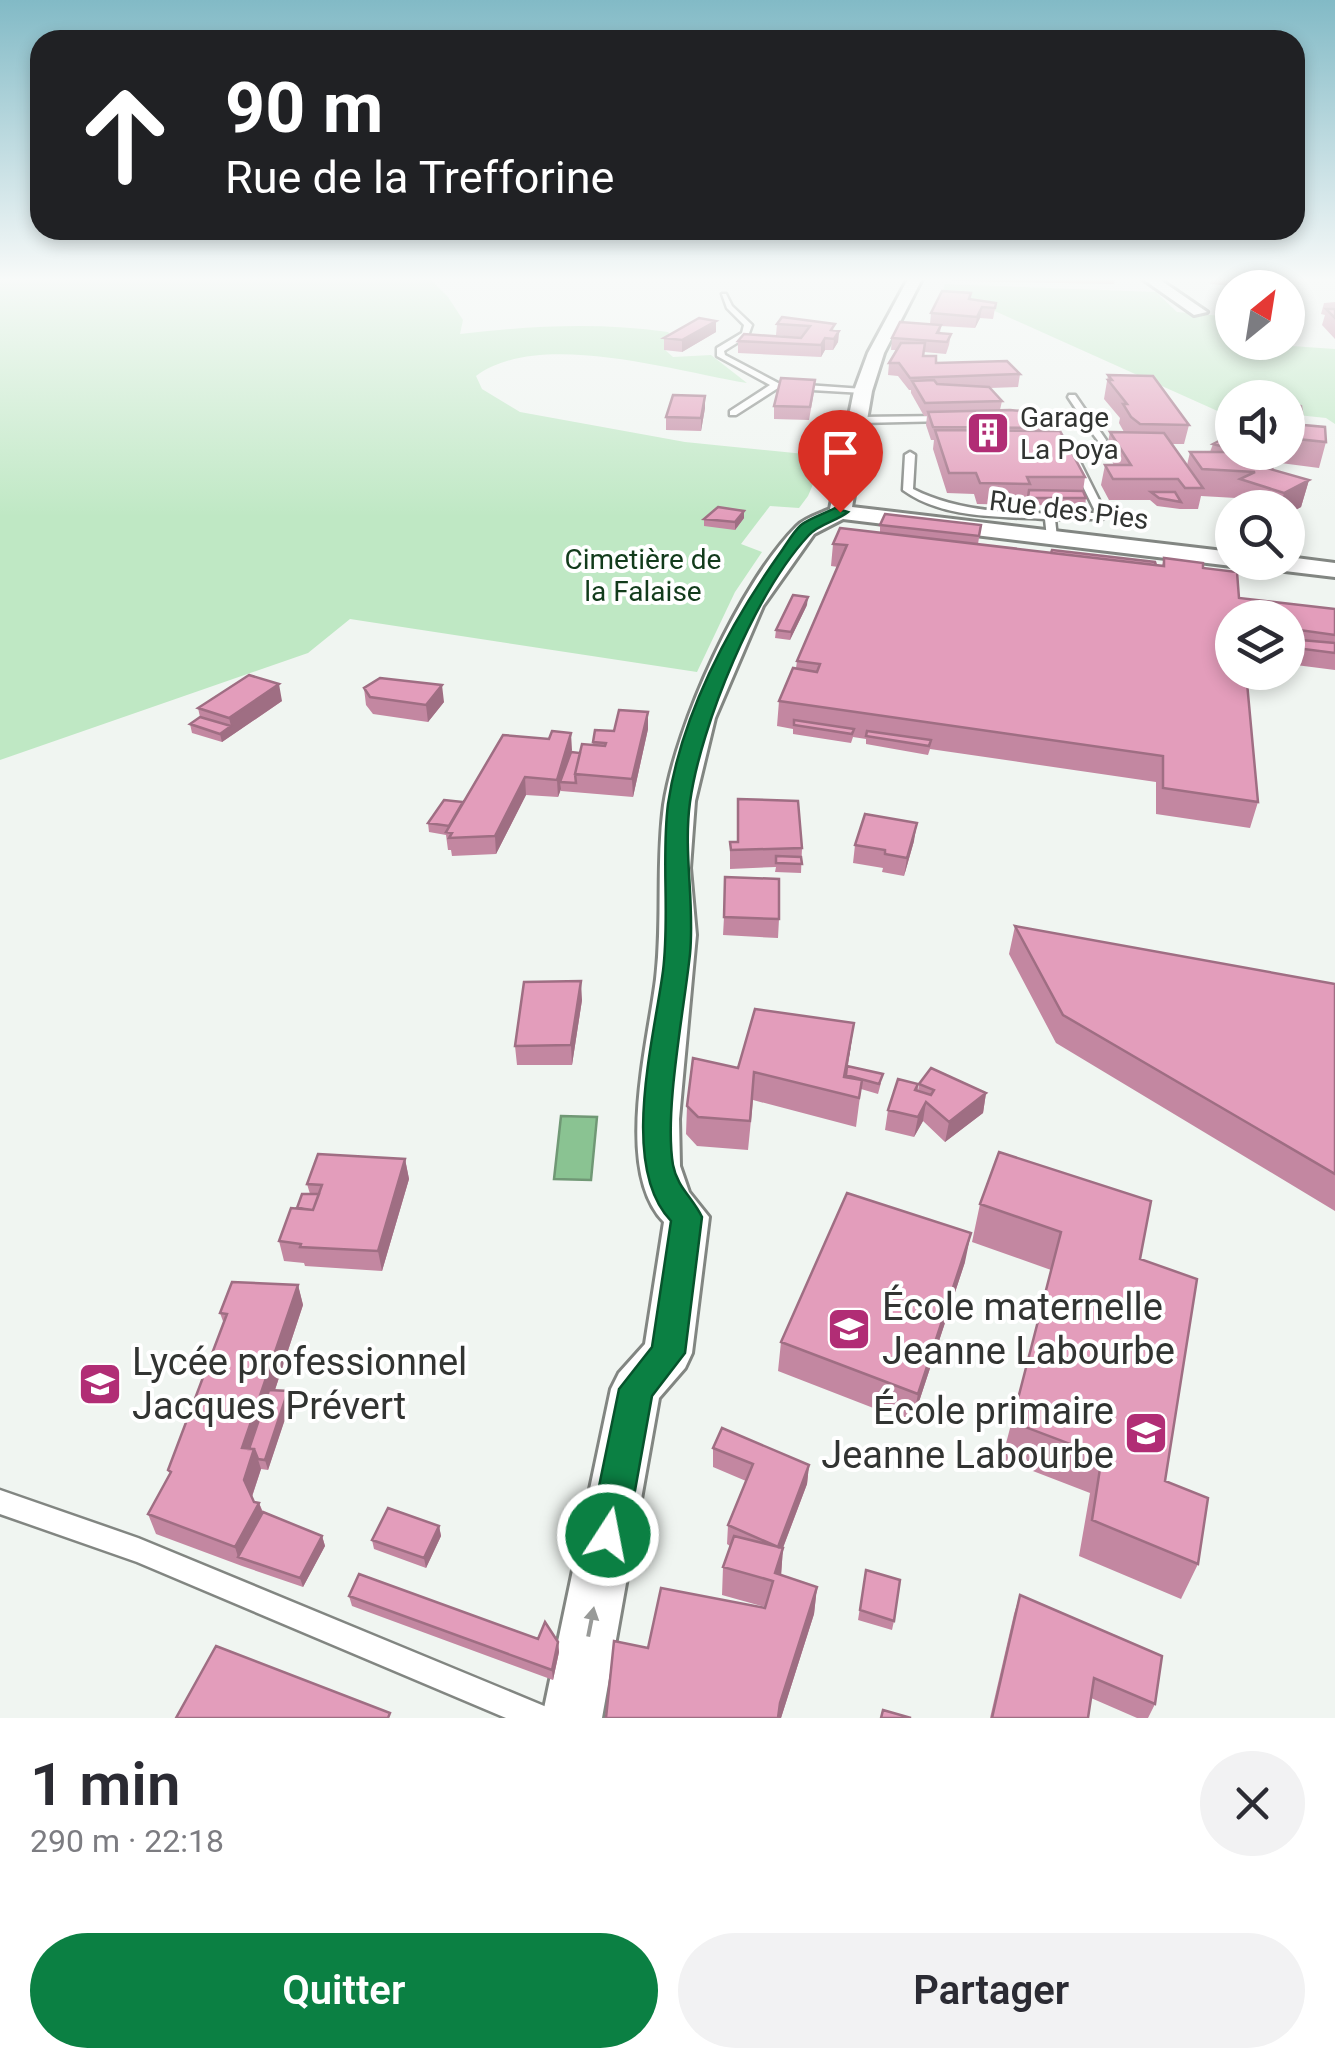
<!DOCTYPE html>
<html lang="fr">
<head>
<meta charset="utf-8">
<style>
	body { margin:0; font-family:Roboto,sans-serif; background:#f2f2f3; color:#2b2b33; height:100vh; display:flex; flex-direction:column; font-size:38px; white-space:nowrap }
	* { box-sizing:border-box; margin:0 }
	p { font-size:32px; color:#7c7c81 }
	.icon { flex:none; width:55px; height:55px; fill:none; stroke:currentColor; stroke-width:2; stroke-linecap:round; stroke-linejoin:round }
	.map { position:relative; height:1718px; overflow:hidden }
	.side { display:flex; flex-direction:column; background:#fff; flex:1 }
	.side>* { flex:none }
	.hud { position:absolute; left:30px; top:30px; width:1275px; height:210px; border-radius:30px; box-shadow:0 5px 15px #0003; background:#202124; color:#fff; overflow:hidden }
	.needle { width:65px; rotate:30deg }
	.buttons { position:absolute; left:1215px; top:270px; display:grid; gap:20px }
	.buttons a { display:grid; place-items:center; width:90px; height:90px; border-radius:50%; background:#fff; box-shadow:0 5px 15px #0003; font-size:50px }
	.pin { position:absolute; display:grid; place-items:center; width:85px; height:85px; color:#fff; margin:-102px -42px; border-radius:50% 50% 50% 0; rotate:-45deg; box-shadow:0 0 10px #0007 }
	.pin .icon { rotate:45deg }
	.me { position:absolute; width:110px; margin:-55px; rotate:11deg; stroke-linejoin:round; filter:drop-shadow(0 0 8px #0008) }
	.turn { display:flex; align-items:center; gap:35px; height:210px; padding:0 30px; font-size:45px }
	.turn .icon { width:130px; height:130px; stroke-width:2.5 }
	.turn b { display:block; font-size:70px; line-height:85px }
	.round { display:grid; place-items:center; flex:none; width:105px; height:105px; border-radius:52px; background:#f2f2f3 }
	.summary { display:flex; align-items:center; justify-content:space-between; height:170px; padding:0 30px }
	h1 { font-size:60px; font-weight:600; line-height:75px }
	.action { display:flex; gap:20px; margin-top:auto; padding:20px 30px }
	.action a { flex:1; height:115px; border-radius:60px; background:#0b8043; color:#fff; font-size:40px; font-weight:600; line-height:115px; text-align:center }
	.action a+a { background:#f2f2f3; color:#2b2b33 }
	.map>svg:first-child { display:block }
	.green { fill:#bfe8c4 }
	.water { fill:#8ac392; stroke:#709875; stroke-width:2.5 }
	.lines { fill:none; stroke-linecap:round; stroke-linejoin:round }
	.lane-casing { stroke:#828682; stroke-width:5 }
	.street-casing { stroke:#828682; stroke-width:6 }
	.lane { fill:#fff; fill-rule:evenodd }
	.street { fill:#fff; fill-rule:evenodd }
	.wall { fill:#c387a1 }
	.shaded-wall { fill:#9f6e83 }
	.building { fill:#e39dbb; stroke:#9f6e83; stroke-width:2.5 }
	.oneway { fill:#989a98 }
	.route { fill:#0b8043; stroke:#07532c; stroke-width:2.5 }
	.labels { text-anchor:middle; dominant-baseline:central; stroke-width:8; stroke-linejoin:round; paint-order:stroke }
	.far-poi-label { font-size:28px; fill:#323432; stroke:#fff; text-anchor:start }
	.far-street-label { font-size:28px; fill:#323432; stroke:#fff }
	.far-park-label { font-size:28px; fill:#123b1b; stroke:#fff }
	.near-poi-label { font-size:38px; fill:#323432; stroke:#fff; text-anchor:start }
</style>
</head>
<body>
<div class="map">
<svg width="1335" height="1718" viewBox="0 0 1335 1718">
	<rect width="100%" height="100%" fill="#f0f5f1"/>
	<path class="green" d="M0 277H428L448 297 463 320 460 334C531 326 597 322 668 332L674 339 664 349 673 357 711 355 747 383C673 371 539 329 476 376L482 389 520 412 685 442 825 456 808 496 799 508 770 506 741 544 762 552 735 592 697 672 350 619 308 653 0 760Z
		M945 284 1156 292 1177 312 1232 317V342L1335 349V424L1326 418 1288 414V398H1232V413H1222L977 303 941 298Z"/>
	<path class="water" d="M561 1116 597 1117 591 1180 554 1179Z"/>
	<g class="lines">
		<g class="lane-casing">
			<path id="lane" d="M722 294H726L732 306 752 325 748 336 724 351 725 355 778 383 863 389 867 391 863 393 778 388 736 415H730V411L770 385 717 356V348L742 333 744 325 727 308Z
				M1069 395H1075L1106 440 1105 442H1099L1083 421H1028L1024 418 1028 415H1080L1068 397Z
				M945 416 948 417V421L859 423 855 420 859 417Z
				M910 452 915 455 913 489C968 517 1035 513 1096 513L1071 462 1079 460 1107 516 1102 519H1055L1057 538 1052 541 1047 538 1045 519C998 516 943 519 903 490L905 455Z
				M0 1490 138 1538 549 1708 553 1718H506L137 1562 0 1514Z"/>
		</g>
		<g class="street-casing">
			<path id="street" d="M909 277H923L884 353 872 391 852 507 1232 552V562H1241L1232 566 843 519 814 534 763 606 715 718 695 801 690 868 696 935 679 1119 680 1166 689 1192 709 1217 692 1353 685 1368 659 1398 602 1718H542L611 1389 619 1373 645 1344 664 1222C614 1171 648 1044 656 979 663 921 656 863 664 805 676 725 740 583 797 526 805 518 819 514 830 509L854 391 868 353Z
				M1140 277H1156L1207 312 1194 315Z
				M1288 557 1335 563V577L1267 569 1256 562H1288Z"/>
		</g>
		<use href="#lane" class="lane"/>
		<use href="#street" class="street"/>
	</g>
	<path class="wall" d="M950 277H1115L1114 284 951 281Z
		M1212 277H1259L1256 288 1210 284Z
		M971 293 970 299 996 303 993 319 980 318 975 328 941 326 940 333 951 334 949 345 946 354 924 352 923 356 936 363 1020 374 1018 387 990 388 1002 401 1000 410 1053 428V431L1085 477 1083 491 1086 498 1085 506 977 504 974 494 947 493 933 449 934 440H931L926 425 927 416H924L911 393V390H909L898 376 888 375 889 363 897 350H891L892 338 930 324 931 313Z
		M1335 302V339L1322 325 1325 315 1321 314 1324 303Z
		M782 317 839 331 838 342 833 350H825L821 357 738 353V341L801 338 776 335 777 324Z
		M716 321V332L682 352 664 350V338Z
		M1108 375 1189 425 1184 444H1172L1187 465 1190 452H1210L1213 444 1232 434V452H1288V404L1304 425 1326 442 1319 468 1273 462V470L1309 480 1301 507 1288 514V508H1238L1234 506 1236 498 1201 496 1198 509H1180L1157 506 1150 500H1109L1101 485 1105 465H1114L1106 452 1110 432H1124L1119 423 1120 418 1104 399Z
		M814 392 809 420 774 419V406Z
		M705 396V408L701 431 666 430V417Z
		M744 518 735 530 704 526V519Z
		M880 525H981L978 544 1162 566 1164 558 1203 568 1239 598 1335 609V670L1288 664V618H1232L1258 802 1250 828 1156 814V782L930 749 928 755 866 744V739L853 737 851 743 793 734V729L777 726 779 701 796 668 797 661 838 567 831 566 833 544 880 533Z
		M807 605 790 640 775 638 776 630Z
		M364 688 444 702 428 722 373 714 366 705Z
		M282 701 222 742 192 733 190 724 200 717 198 708Z
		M648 712V729L633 797 561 791V789L558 797 526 795 496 854 452 856 451 850H448L446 835 429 832 428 823 463 802 549 739 571 733V752L580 753 593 745V742Z
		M914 841 904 876 882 872 883 868 853 863 855 845Z
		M730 842 802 848 801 873 775 872 776 867 730 869Z
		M724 917 779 919 778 938 723 935Z
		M1015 926 1335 984V1211L1056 1043 1009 954Z
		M582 1000 572 1065H517L515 1046Z
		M854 1023 848 1066 881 1083 878 1094 861 1089 856 1127 753 1100 748 1150 697 1146 686 1134 687 1106 738 1068Z
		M918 1084V1091L919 1084 986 1093 983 1113 945 1142 923 1121 914 1137 885 1130 888 1110Z
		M405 1159 409 1179 382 1271 305 1266 304 1263 284 1261 279 1241 297 1208 310 1194 307 1184Z
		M980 1204 1140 1259 1165 1481 1198 1564 1181 1599 1079 1556 1090 1493 1002 1459 1051 1270 972 1242Z
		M965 1262 912 1423 778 1371 781 1342Z
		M298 1285 303 1305 275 1390 291 1401 268 1470 261 1469 252 1497 254 1502 259 1503 263 1512 322 1536 325 1546 303 1587 242 1566 156 1534 148 1514 170 1475 168 1470 224 1324 220 1313Z
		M713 1448 809 1465 807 1484 783 1548 781 1575 817 1587 814 1614 781 1718H606L648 1648 765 1608V1607L722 1595 723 1567 730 1546 727 1544 728 1525 746 1481 713 1467Z
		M439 1526 441 1536 426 1568 374 1549 372 1540Z
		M866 1570 894 1621 892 1630 858 1620Z
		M1020 1595 1155 1704 1148 1718H1137L1091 1698 1088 1718H990L1014 1614Z
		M349 1596 558 1642 559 1652 553 1680 352 1606Z"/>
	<path class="shaded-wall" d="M982 307 980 318 975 328 977 317Z
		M716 321V332L682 352V340Z
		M839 331 838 342 833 350 834 339Z
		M825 338V350L821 357V345Z
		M705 396V408L701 431V418Z
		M1261 452H1274L1271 463H1275L1268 488 1254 456Z
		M1309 480 1301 507 1288 514V508H1280L1284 493Z
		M744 511V518L735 530V522Z
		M808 597 807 605 790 640 791 632Z
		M279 684 282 701 222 742 220 734 231 726 229 718Z
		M442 685 444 702 428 722 426 705Z
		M648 712V729L633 797 632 779Z
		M571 733 572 750 563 782H560L561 789 558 797 557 780Z
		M525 777 526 795 496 854 495 836Z
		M917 823 914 841 904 876 907 858Z
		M581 981 582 1000 572 1065 571 1045Z
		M854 1023 850 1052 842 1094 844 1077Z
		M986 1093 983 1113 945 1142 949 1122Z
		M926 1102 923 1121 914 1137 918 1117Z
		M405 1159 409 1179 382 1271 378 1251Z
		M971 1233 965 1262 912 1423 918 1394Z
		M298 1285 303 1305 255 1450 261 1469 251 1499 244 1480 242 1448Z
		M288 1391 291 1401 268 1470 265 1460Z
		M809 1465 807 1484 776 1566 778 1547Z
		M259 1503 266 1522 238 1557 235 1547Z
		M439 1526 441 1536 426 1568 424 1558Z
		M322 1536 325 1546 303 1587 300 1578Z
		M783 1548 781 1576 775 1573Z
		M817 1587 814 1614 781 1718H778L780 1703Z
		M558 1642 559 1652 553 1680 552 1670Z"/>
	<path class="building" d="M942 291 971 293 969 299 996 303 995 308 982 307 977 317 931 313Z
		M1326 309H1335V318Z
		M782 317 835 324 831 330 839 331 834 339 825 338 821 345 738 341 744 334 801 338 810 326 777 324Z
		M699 318 716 321 682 340 664 338Z
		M900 322 941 325 937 333 951 334 947 342 892 338Z
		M901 343H925L923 356H936V363L1007 361 1020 374 910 378 899 363H889Z
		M1108 375 1153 376 1189 425 1140 424 1131 417 1123 404H1127L1108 380H1112Z
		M781 378 815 380 810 407 774 406Z
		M934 380 937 384 989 387 1002 401 925 403 912 381Z
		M673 395 705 396 701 418 666 417Z
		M1288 404 1301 406 1304 425 1325 427 1326 442 1288 438Z
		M1010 410 1045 413 1053 428 933 427 928 412Z
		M935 430 1060 431 1085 477H1027L1030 484 980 483 976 473H949Z
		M1110 432 1164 433 1203 488H1185L1178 479H1113L1105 465H1131Z
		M1232 434V449L1213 444Z
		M1190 452H1261L1254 456 1275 463 1261 464 1263 467 1309 480 1284 493 1240 479 1255 472 1202 469Z
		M1029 490 1083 491 1086 498H1028Z
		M1151 492H1175L1181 502 1159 498Z
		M718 507 744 511 735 522 704 519Z
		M885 514 981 525 979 536 880 525Z
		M840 528 1164 566V558L1203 563V568L1237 572 1239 598 1335 609V635L1292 629 1291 622 1288 621V618H1257L1241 615V618H1232V672H1246L1258 802 1163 788V756L779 701 793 668 817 672 820 664 797 661 847 545 833 544Z
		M1052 550 1155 562 1156 565 1051 553Z
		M793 595 808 597 791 632 776 630Z
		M1288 629 1290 639 1335 643V653L1288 647Z
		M249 675 279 684 229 718 198 708Z
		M380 678 442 685 426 705 370 697 364 688Z
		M619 710 648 712 632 779 575 774 582 744 605 746 606 743 593 742 595 730 614 731Z
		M200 717 231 726 220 734 190 724Z
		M794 720 854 729 852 734 794 725Z
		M552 731 571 733 557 780 525 777 495 836 449 838 452 833 446 832 503 735 549 739Z
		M867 731 931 740 929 746 866 736Z
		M571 752 580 753 575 774 576 783 560 782Z
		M738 799 798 801 802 848 731 850 730 842H738Z
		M444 800 463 802 449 826 428 823Z
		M865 814 917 823 907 858 885 854V850L855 845Z
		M776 856 801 857 802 864 776 863Z
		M725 877 779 879V919L724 917Z
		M1015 926 1335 984V1174L1063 1015Z
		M581 981 571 1045 515 1046 524 982Z
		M755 1009 854 1023 844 1077 862 1080 859 1098 754 1072 750 1121 698 1117 687 1106 693 1058 738 1068Z
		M847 1066 883 1074 879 1084 846 1075Z
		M931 1068 986 1093 949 1122 926 1102 918 1117 888 1110 898 1079 918 1084 915 1090 931 1095 934 1090 919 1084Z
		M999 1152 1151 1201 1140 1259 1197 1279 1165 1481 1208 1498 1198 1564 1092 1520 1102 1456 1012 1422 1061 1232 980 1204Z
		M318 1154 405 1159 378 1251 300 1247 301 1244 279 1241 291 1208 313 1210 322 1185 307 1184Z
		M847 1193 971 1233 918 1394 781 1342Z
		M302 1194H319L313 1210 297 1208Z
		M232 1282 298 1285 242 1448 254 1449 244 1480 254 1502 259 1503 235 1547 148 1514 171 1472 168 1470 227 1314 220 1313Z
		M269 1390 288 1391 265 1460 258 1459 254 1449H249Z
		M722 1428 809 1465 778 1547 728 1525 753 1464 713 1448Z
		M388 1508 439 1526 424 1558 372 1540Z
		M263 1512 322 1536 300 1578 238 1557Z
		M734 1536 783 1548 775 1573 817 1587 780 1703 778 1718H606L614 1641 648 1648 661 1588 765 1608 773 1581 723 1567Z
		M866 1570 900 1580 894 1621 860 1610Z
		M359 1574 538 1639 545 1622 558 1642 552 1670 349 1596Z
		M1020 1595 1162 1656 1155 1704 1094 1678 1088 1718H992Z
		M216 1646 390 1713 388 1718H176Z
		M883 1710 911 1718H881Z"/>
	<defs><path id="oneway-solid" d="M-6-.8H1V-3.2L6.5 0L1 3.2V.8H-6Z" transform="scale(2.5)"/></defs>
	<use class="oneway" href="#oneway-solid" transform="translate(591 1622) rotate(-79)"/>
	<linearGradient id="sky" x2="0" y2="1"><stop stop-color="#82bac6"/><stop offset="0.54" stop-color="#f8faf9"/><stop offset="1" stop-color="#f8faf9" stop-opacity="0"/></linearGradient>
	<rect width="1335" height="517" fill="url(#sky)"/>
	<path class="route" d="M835 508 848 512C837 521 819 524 809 535 755 593 701 724 690 802 683 853 695 903 690 954 684 1011 664 1111 673 1165 677 1187 693 1198 702 1217L685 1353 652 1396 627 1535 621 1548 608 1554 594 1548 589 1535 619 1389 652 1347 671 1221C619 1167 654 1039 663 971 670 915 661 860 668 804 681 716 728 627 778 556 785 547 792 533 801 525 810 518 824 514 835 508Z"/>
	<defs>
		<g id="building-square" transform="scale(2.25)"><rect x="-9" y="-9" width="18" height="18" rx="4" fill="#b12d75" stroke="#fff"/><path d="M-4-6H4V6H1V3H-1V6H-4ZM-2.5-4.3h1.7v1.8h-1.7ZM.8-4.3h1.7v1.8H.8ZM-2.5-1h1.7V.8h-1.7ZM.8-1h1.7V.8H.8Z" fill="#fff"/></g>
		<g id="school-square" transform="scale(2.25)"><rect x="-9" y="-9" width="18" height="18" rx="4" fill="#b12d75" stroke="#fff"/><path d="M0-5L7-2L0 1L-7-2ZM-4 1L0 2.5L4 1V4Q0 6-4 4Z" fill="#fff"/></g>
	</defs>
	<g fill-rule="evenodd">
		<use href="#building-square" x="988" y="433"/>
		<use href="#school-square" x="849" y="1329"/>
		<use href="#school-square" x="100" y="1384"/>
		<use href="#school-square" x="1146" y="1433"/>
	</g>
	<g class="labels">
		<g class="far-poi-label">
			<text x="1020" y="417">Garage<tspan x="1020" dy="32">La Poya</tspan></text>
		</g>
		<g class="far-street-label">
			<text transform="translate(1069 510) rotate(7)">Rue des Pies</text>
		</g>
		<g class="far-park-label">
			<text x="643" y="559">Cimetière de<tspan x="643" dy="32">la Falaise</tspan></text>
		</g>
		<g class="near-poi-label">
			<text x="882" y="1307">École maternelle<tspan x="882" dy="44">Jeanne Labourbe</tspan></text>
			<text x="132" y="1362">Lycée professionnel<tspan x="132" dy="44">Jacques Prévert</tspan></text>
			<text x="1114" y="1411" text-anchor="end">École primaire<tspan x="1114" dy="44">Jeanne Labourbe</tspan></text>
		</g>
	</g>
</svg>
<div class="buttons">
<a><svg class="needle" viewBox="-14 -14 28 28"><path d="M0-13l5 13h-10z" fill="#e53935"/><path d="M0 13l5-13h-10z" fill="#7c7c81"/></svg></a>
<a><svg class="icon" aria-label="sound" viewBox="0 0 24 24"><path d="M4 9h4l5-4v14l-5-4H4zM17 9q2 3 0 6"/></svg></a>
<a><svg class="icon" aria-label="search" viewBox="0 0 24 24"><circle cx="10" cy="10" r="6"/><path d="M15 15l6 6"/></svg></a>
<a><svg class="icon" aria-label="layers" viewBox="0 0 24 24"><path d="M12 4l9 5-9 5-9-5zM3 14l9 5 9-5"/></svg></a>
</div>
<div class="pin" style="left:840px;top:512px;background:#d93025"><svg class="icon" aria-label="arrive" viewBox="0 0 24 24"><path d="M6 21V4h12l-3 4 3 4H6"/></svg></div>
<svg class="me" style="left:608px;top:1535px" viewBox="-20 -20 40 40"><circle r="17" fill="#0b8043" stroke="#fff" stroke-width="3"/><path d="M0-11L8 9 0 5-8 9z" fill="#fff"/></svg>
<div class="hud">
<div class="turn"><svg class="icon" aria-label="ahead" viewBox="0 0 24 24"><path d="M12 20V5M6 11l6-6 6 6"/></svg><div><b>90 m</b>Rue de la Trefforine</div></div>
</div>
</div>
<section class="side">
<div class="summary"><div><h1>1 min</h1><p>290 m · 22:18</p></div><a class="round"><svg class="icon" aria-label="close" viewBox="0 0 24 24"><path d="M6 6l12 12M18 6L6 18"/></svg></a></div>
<div class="action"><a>Quitter</a><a>Partager</a></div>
</section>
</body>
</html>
